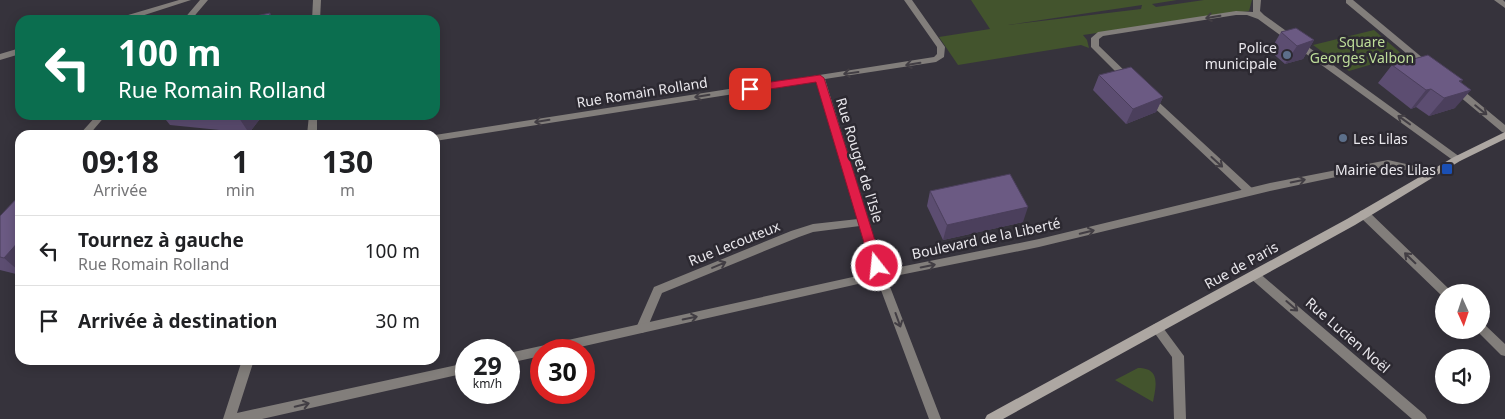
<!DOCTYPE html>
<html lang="fr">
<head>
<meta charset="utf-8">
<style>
	body { margin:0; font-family:"Noto Sans",sans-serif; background:#f2f2f2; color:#202124; height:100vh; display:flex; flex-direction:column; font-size:19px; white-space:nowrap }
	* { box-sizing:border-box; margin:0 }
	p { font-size:16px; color:#757577 }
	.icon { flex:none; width:28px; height:28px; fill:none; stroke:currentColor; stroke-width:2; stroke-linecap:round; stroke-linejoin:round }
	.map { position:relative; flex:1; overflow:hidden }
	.details { position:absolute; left:15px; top:130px; width:425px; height:235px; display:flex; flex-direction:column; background:#fff; border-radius:15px; box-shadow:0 2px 12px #0003 }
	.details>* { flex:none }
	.top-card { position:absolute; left:15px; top:15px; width:425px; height:105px; border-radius:15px; box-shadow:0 2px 12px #0003; background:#0b6e4f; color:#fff; overflow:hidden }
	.needle { width:32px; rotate:177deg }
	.controls { position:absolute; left:1435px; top:284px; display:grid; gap:10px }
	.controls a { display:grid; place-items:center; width:55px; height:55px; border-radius:50%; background:#fff; box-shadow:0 2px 12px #0003; font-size:25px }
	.speed { position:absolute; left:455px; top:339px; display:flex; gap:10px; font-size:25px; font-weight:700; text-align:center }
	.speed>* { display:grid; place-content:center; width:65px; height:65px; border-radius:50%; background:#fff; box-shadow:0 2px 12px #0003; line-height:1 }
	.speed small { font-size:12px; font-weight:400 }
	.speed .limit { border:8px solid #d22; background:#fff; color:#111 }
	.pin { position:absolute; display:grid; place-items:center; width:42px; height:42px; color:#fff; margin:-21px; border-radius:10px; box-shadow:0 2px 8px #0006 }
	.me { position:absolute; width:55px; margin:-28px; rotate:344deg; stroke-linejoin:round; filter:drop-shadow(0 0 4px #0008) }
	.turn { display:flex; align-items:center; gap:18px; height:105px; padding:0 20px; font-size:22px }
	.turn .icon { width:65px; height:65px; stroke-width:2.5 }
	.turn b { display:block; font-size:35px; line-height:42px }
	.eta { display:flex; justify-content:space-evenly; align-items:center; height:85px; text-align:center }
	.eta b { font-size:30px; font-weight:700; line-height:35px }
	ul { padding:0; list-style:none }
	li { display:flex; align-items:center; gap:15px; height:70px; padding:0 20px; border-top:1px solid #e0e0e0 }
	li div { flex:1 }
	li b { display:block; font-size:19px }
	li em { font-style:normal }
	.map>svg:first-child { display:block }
	.green { fill:#43542d; fill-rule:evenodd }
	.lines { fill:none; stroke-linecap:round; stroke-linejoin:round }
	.minor { fill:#827e7b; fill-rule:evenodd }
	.tertiary { fill:#827e7b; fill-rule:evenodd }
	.secondary { fill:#ada7a2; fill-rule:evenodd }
	.wall { fill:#5c4d71 }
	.shaded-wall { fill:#4b3f5c }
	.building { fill:#6b5a83; stroke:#4b3f5c }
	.oneway { stroke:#423e44 }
	.route { fill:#e11d48; stroke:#92132f }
	.service-dot { fill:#5c6f8a; stroke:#2c2931; stroke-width:2 }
	.transit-dot { fill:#1a4fb4; stroke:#2c2931; stroke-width:2 }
	.labels { text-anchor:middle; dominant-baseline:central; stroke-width:5; stroke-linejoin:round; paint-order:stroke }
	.park-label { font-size:14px; fill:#bede99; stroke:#2c2931 }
	.poi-label { font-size:14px; fill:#e9e7ec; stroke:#2c2931; text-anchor:end }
	.street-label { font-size:14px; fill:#e9e7ec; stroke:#2c2931 }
</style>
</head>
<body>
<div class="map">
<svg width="1505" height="419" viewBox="0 0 1505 419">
	<rect width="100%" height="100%" fill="#36333c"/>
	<path class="green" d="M971 0H1177L1152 4 1156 7 1204 0H1252L1249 11 1083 35 1087 40 1089 48 1081 45 958 65 939 37 990 29ZM1142 5 1141 9 1008 25Z
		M1374 30 1403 55 1349 71 1313 45Z
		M1138 368C1161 368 1156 386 1153 402L1115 380Z"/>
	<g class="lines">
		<path class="minor" d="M179 0H191L129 20H117L118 18Z
			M200 0H208L191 20H183Z
			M904 0H912L945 47 944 57 936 62 825 79 882 266 941 419H929L872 266 860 226 813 232 799 237 662 293 646 331 642 333 638 331 636 328 654 287 791 231 813 224 858 219 816 81 435 141V135L934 57 937 54V47Z
			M1253 0H1261L1260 11 1264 15 1460 157 1462 159 1460 161H1454L1258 19 1247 15H1236L1103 36 1099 39V46L1130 76 1131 78 1130 80H1124L1091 47V38L1098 32 1236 11 1253 12Z
			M1346 0H1353L1430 64V68H1424L1346 3Z
			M1494 0H1503L1505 2V8Z
			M20 48V54L0 60V54Z
			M1456 86 1459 87 1505 125V133L1502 132 1453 91 1452 89Z
			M1149 95 1152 96 1253 189 1255 192 1253 195H1247L1146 100 1145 98Z
			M97 115H106L89 135H79Z
			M1364 210 1368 211 1449 289 1450 292H1444V296L1441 295 1360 217 1359 214 1360 211Z
			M1254 271 1258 272 1425 415 1427 419H1412L1250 278 1249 275 1250 272Z
			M1157 323 1161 325 1184 356 1186 419H1174L1172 357 1151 328 1153 325Z
			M1481 323 1485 325 1505 344V356L1501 355 1476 330H1481Z"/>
		<path class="tertiary" d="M313 0H321L320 20H312Z
			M309 115H317V135H307Z
			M1388 160 1433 170 1438 173 1433 176 1388 166 1270 191 1039 247 880 279 567 350H541V356L509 363V353L880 271 1039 239 1270 183Z
			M242 360H254L237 413 466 363V373L262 419H223Z"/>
		<path class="secondary" d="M1505 132V139L1460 161 1355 225 1003 419H985L987 415 1347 219 1454 157Z"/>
	</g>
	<path class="wall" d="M1281 32 1314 40 1303 59 1285 64 1270 51Z
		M1392 65 1461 82 1455 108 1429 116 1416 107 1411 109 1378 83Z
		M1099 75 1163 97 1156 112 1126 124 1093 90Z
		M162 115H263L249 133 170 125Z
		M930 191 1023 222 943 240 927 206Z
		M20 195V275L0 270V216Z"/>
	<path class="shaded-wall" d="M270 13 274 20H269Z
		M1314 40 1303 59 1285 64 1297 46Z
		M1463 80 1449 96 1471 90 1455 108 1429 116 1459 81Z
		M1431 89 1416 107 1411 109 1426 90Z
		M1163 97 1156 112 1126 124 1133 109Z
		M237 115H263L249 133Z
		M1028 207 1023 222 943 240 947 225Z
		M20 240V272L4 258Z"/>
	<path class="building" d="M270 13 269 20H237Z
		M1296 28 1314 40 1297 46 1281 32Z
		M1428 55 1463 80 1459 81 1471 90 1444 98 1431 89 1426 90 1392 65Z
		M1131 67 1163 97 1133 109 1099 75Z
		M1010 174 1028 207 947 225 930 191Z
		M20 195V240L4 258 0 257V216Z"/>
	<defs><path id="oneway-shaft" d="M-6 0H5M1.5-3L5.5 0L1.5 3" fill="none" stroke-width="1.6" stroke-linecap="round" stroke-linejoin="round" transform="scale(1.25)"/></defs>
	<g class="oneway">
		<use href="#oneway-shaft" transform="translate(1213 17) rotate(171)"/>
		<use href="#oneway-shaft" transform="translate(913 64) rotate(171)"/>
		<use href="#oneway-shaft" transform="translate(851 73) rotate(172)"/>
		<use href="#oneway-shaft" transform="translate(702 96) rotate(171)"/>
		<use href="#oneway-shaft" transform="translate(1481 110) rotate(39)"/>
		<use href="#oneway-shaft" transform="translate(1404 120) rotate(-144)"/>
		<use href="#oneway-shaft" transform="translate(542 121) rotate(171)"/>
		<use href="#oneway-shaft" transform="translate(1217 162) rotate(42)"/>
		<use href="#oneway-shaft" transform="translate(1298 181) rotate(-11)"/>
		<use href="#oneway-shaft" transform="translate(1087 232) rotate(-14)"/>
		<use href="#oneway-shaft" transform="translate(1410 258) rotate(-136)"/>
		<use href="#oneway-shaft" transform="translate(719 265) rotate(-23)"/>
		<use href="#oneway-shaft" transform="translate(928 266) rotate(-11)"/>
		<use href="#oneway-shaft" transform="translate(1292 306) rotate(41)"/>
		<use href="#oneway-shaft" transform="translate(690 318) rotate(-12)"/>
		<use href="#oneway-shaft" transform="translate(898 320) rotate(70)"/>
		<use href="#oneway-shaft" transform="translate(302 405) rotate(-13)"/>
	</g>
	<path class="route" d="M820 75 824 78 883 266 877 271 871 266 816 82 750 92 745 89 750 85Z"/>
	<g class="service-dot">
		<circle cx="1287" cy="55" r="5"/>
		<circle cx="1343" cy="138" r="5"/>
	</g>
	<rect class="transit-dot" x="1441" y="163" width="12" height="12" rx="2.5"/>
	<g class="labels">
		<g class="park-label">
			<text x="1362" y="41">Square<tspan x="1362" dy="16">Georges Valbon</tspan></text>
		</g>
		<g class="poi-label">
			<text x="1277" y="47">Police<tspan x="1277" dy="16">municipale</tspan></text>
			<text x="1353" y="138" text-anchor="start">Les Lilas</text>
			<text x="1436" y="169">Mairie des Lilas</text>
		</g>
		<g class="street-label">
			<text transform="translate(642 92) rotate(-9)">Rue Romain Rolland</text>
			<text transform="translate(860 160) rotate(73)">Rue Rouget de l'Isle</text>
			<text transform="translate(986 238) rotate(-12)">Boulevard de la Liberté</text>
			<text transform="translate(734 243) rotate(-22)">Rue Lecouteux</text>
			<text transform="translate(1241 265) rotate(-29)">Rue de Paris</text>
			<text transform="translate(1348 335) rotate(41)">Rue Lucien Noël</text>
		</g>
	</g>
</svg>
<div class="controls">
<a><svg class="needle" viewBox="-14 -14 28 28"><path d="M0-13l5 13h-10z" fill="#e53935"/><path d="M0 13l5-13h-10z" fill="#757577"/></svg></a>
<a><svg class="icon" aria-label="sound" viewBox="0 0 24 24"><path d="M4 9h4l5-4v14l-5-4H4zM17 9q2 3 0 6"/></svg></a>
</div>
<div class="speed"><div>29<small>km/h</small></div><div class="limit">30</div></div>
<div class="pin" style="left:750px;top:89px;background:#d93025"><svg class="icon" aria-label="arrive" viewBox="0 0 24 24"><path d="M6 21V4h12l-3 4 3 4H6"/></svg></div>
<svg class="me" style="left:877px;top:266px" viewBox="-20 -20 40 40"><circle r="17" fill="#e11d48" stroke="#fff" stroke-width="3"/><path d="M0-11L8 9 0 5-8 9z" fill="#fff"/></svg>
<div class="top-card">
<div class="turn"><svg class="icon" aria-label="left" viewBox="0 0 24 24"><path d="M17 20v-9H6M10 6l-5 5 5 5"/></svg><div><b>100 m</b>Rue Romain Rolland</div></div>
</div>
<section class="details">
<div class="eta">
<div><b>09:18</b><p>Arrivée</p></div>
<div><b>1</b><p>min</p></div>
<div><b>130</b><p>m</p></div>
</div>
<ul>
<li><svg class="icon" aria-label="left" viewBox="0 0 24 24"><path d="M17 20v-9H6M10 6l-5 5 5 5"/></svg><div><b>Tournez à gauche</b><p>Rue Romain Rolland</p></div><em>100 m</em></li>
<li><svg class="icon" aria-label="arrive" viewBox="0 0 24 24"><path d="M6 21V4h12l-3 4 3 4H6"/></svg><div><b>Arrivée à destination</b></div><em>30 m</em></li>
</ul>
</section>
</div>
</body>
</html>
